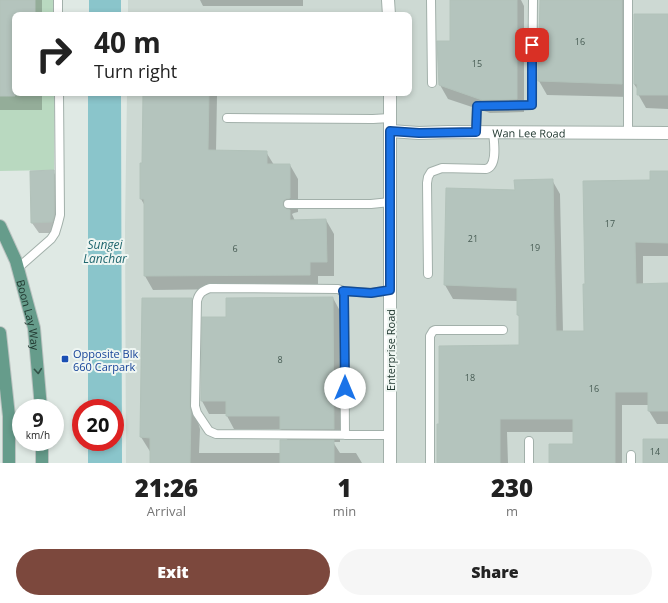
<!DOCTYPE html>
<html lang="en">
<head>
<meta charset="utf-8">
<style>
	body { margin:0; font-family:"Open Sans",sans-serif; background:#f6f6f6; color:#222; height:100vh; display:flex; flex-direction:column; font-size:15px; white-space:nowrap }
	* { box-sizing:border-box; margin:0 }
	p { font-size:13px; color:#767676 }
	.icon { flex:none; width:22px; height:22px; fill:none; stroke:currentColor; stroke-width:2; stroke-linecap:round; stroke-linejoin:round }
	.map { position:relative; height:463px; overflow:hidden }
	.drawer { display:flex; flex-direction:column; background:#fff; flex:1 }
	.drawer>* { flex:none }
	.banner { position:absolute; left:12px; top:12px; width:400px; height:84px; border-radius:8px; box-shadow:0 2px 6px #0003; background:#fff; color:#222; overflow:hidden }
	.speed { position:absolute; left:12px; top:399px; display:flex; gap:8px; font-size:20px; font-weight:700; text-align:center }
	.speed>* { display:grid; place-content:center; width:52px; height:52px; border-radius:50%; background:#fff; box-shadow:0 2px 6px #0003; line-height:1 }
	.speed small { font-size:10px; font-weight:400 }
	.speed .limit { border:6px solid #d22; background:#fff; color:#111 }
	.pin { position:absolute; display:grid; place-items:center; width:34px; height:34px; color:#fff; margin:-17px; border-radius:8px; box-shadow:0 2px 6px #0006 }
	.me { position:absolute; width:44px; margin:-22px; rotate:0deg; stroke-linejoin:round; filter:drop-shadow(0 0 3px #0008) }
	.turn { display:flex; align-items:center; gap:14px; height:84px; padding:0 16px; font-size:18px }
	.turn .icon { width:52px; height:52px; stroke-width:2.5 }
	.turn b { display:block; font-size:28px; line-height:34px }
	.eta { display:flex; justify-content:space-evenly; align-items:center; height:68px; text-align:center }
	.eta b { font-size:24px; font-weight:800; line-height:28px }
	.cta { display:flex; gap:8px; margin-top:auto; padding:8px 16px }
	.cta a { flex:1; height:46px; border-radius:24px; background:#7c483d; color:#fff; font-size:16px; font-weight:800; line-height:46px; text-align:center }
	.cta a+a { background:#f6f6f6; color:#222 }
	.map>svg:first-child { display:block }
	.built { fill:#cdd9d3 }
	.green { fill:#b9d9c0 }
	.water { fill:#8ac5cb }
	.shadow { fill:#0003 }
	.building { fill:#b4c4bd; stroke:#b2c2ba }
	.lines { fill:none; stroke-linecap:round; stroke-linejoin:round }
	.lane-casing { stroke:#a2b0aa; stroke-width:10 }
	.street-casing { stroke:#a2b0aa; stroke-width:14 }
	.primary-casing { stroke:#bcc3c1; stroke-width:14 }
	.lane { stroke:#fff; stroke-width:8 }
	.street { stroke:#fff; stroke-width:12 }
	.primary { stroke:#669c8b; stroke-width:12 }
	.oneway { stroke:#325147 }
	.route-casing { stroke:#114b97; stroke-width:10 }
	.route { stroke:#1a73e8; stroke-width:7 }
	.transit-dot { fill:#1a4fb4; stroke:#eff6f2; stroke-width:1.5 }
	.labels { text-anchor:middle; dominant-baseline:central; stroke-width:4; stroke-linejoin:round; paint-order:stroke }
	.number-label { font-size:9px; fill:#465b53 }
	.street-label { font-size:11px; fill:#213830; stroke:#eff6f2 }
	.transit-label { font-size:11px; fill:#164399; stroke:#eff6f2; text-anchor:start }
	.water-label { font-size:12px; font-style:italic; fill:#20676f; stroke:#eff6f2 }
</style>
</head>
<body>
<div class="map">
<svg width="668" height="463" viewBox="0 0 668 463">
	<rect width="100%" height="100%" fill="#dfe9e4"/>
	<path class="built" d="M128 0H668V463H126L125 226 127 93H409V15H128Z"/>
	<path class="green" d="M0 0H54V15H15V93H54V170L0 171Z"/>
	<path class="water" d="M89 0H121V15H89Z
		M88 93H121L122 463H88V442H115V408H88Z"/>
	<path class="shadow" d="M0 0H42V15H15V93H42V110H0Z
		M200 0H303V6H203Z
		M451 0H521L524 6V112L490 113 448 99 440 85 451 42Z
		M541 0H629L630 97 547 95 539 81Z
		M668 15V109L646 108 638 94V90L634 84Z
		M144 93H215L217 96 216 151 266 152 274 165H290L298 179V212L294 213 292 214 295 221 326 220 334 234V276H318V288L153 290 145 276V206L141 199V164H143Z
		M53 171 59 182 58 233H39L32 223Z
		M668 172V256H643V284H668V268V424H657L649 411V405H622V463H550L574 445V432H507L508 463H438L520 346V318L518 315V301L453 299 445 285 447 189 516 191 552 180 560 194 563 332H585L586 285 651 181Z
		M333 298 340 311V442H333L340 453H356L362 463H151V453L141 437 143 299H192L201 314 198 422 200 429 199 453H281L288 441 281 429H234L227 416V414H209L202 401 227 318Z"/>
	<path class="building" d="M0 0H35V15H15V96H0Z
		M450 0H517V99L482 100 439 85 437 41H450Z
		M540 0H622V84L538 81Z
		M634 14H668V95H637V84H634Z
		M143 93H209L208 150 267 151V164H290V198L286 199 283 201V206L286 209 290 210V220L326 219 327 262H310V275L144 276V199H140V163H142Z
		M54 170V216L52 222 31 223 30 171Z
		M650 171H668V243L635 242 636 284 668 283V411H648V392H615V463H549V444H573V419H500V463H437V424H439V346L519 345V315H517V288L444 285 446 188 515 190 514 180 553 179 556 331H584L583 284H585L583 181 650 180Z
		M333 297 334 429H280V416H226V401H201L202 317H226V298Z
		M142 298H192L190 406 191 412 190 463H150V438L140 437Z
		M643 439H668V463H643Z
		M280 440H334V463H280Z"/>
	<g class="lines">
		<g class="lane-casing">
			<path id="lane" d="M58 0V15
				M431 0 432 83
				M628 0V133
				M227 118 373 119 390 118
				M476 132 477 106 532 105 533 0
				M288 204H371L390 202
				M18 268 51 239 55 233 58 223 60 215 59 93
				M428 274 427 183 428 177 431 172 442 168 486 169C498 166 494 142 493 132
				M390 290 371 293 343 291 338 289 210 288C202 291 199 293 197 301L195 406 197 413 209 431 216 434 390 435
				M343 291 344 295 345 435
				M631 455V463
				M430 463V336L433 331 435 330H503
				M529 463V441"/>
		</g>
		<g class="street-casing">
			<g id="street">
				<path d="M388 0 389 15"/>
				<path d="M390 93V463"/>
				<path id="s1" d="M390 131 419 133 448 132 668 133"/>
			</g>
		</g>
		<g class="primary-casing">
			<g id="primary">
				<path id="s2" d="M0 226 16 261 34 328 41 408"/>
				<path d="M0 333 9 416V463"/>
				<path d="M42 463V442"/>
			</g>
		</g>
		<use href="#lane" class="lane"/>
		<use href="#street" class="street"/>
		<use href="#primary" class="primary"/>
	</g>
	<defs><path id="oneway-chevron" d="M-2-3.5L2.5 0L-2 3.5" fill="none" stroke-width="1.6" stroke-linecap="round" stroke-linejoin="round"/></defs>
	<use class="oneway" href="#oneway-chevron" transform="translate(38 371) rotate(85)"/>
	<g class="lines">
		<g class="route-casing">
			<path id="route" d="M345 388 344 295 343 291 371 293 390 290V131L419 133 476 132 477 106 532 105V45"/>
		</g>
		<use href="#route" class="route"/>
	</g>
	<rect class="transit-dot" x="61" y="355" width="8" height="8" rx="2"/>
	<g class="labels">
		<g class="number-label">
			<text x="580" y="41">16</text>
			<text x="477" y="63">15</text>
			<text x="610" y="223">17</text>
			<text x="473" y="238">21</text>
			<text x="535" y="247">19</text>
			<text x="235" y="248">6</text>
			<text x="280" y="359">8</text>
			<text x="470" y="377">18</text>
			<text x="594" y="388">16</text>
			<text x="655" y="451">14</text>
		</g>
		<g class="street-label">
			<text stroke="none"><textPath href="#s1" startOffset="139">Wan Lee Road</textPath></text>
			<text stroke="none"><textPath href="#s2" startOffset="94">Boon Lay Way</textPath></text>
			<text transform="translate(390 350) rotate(-90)">Enterprise Road</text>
		</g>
		<g class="transit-label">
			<text x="73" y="353">Opposite Blk<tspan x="73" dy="13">660 Carpark</tspan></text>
		</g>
		<g class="water-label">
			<text x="105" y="244">Sungei<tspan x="105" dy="14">Lanchar</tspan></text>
		</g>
	</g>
</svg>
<div class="speed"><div>9<small>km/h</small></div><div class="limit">20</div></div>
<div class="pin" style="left:532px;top:45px;background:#d93025"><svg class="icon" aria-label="arrive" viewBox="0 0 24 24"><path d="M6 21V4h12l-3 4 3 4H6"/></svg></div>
<svg class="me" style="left:345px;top:388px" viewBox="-20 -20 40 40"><circle r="19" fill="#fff"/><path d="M0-13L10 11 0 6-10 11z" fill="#1a73e8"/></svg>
<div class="banner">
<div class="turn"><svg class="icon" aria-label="right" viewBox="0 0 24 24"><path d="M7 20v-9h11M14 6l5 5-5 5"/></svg><div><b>40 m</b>Turn right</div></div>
</div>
</div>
<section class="drawer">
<div class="eta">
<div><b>21:26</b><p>Arrival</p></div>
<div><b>1</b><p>min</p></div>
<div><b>230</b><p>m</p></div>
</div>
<div class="cta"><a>Exit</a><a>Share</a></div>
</section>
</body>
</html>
